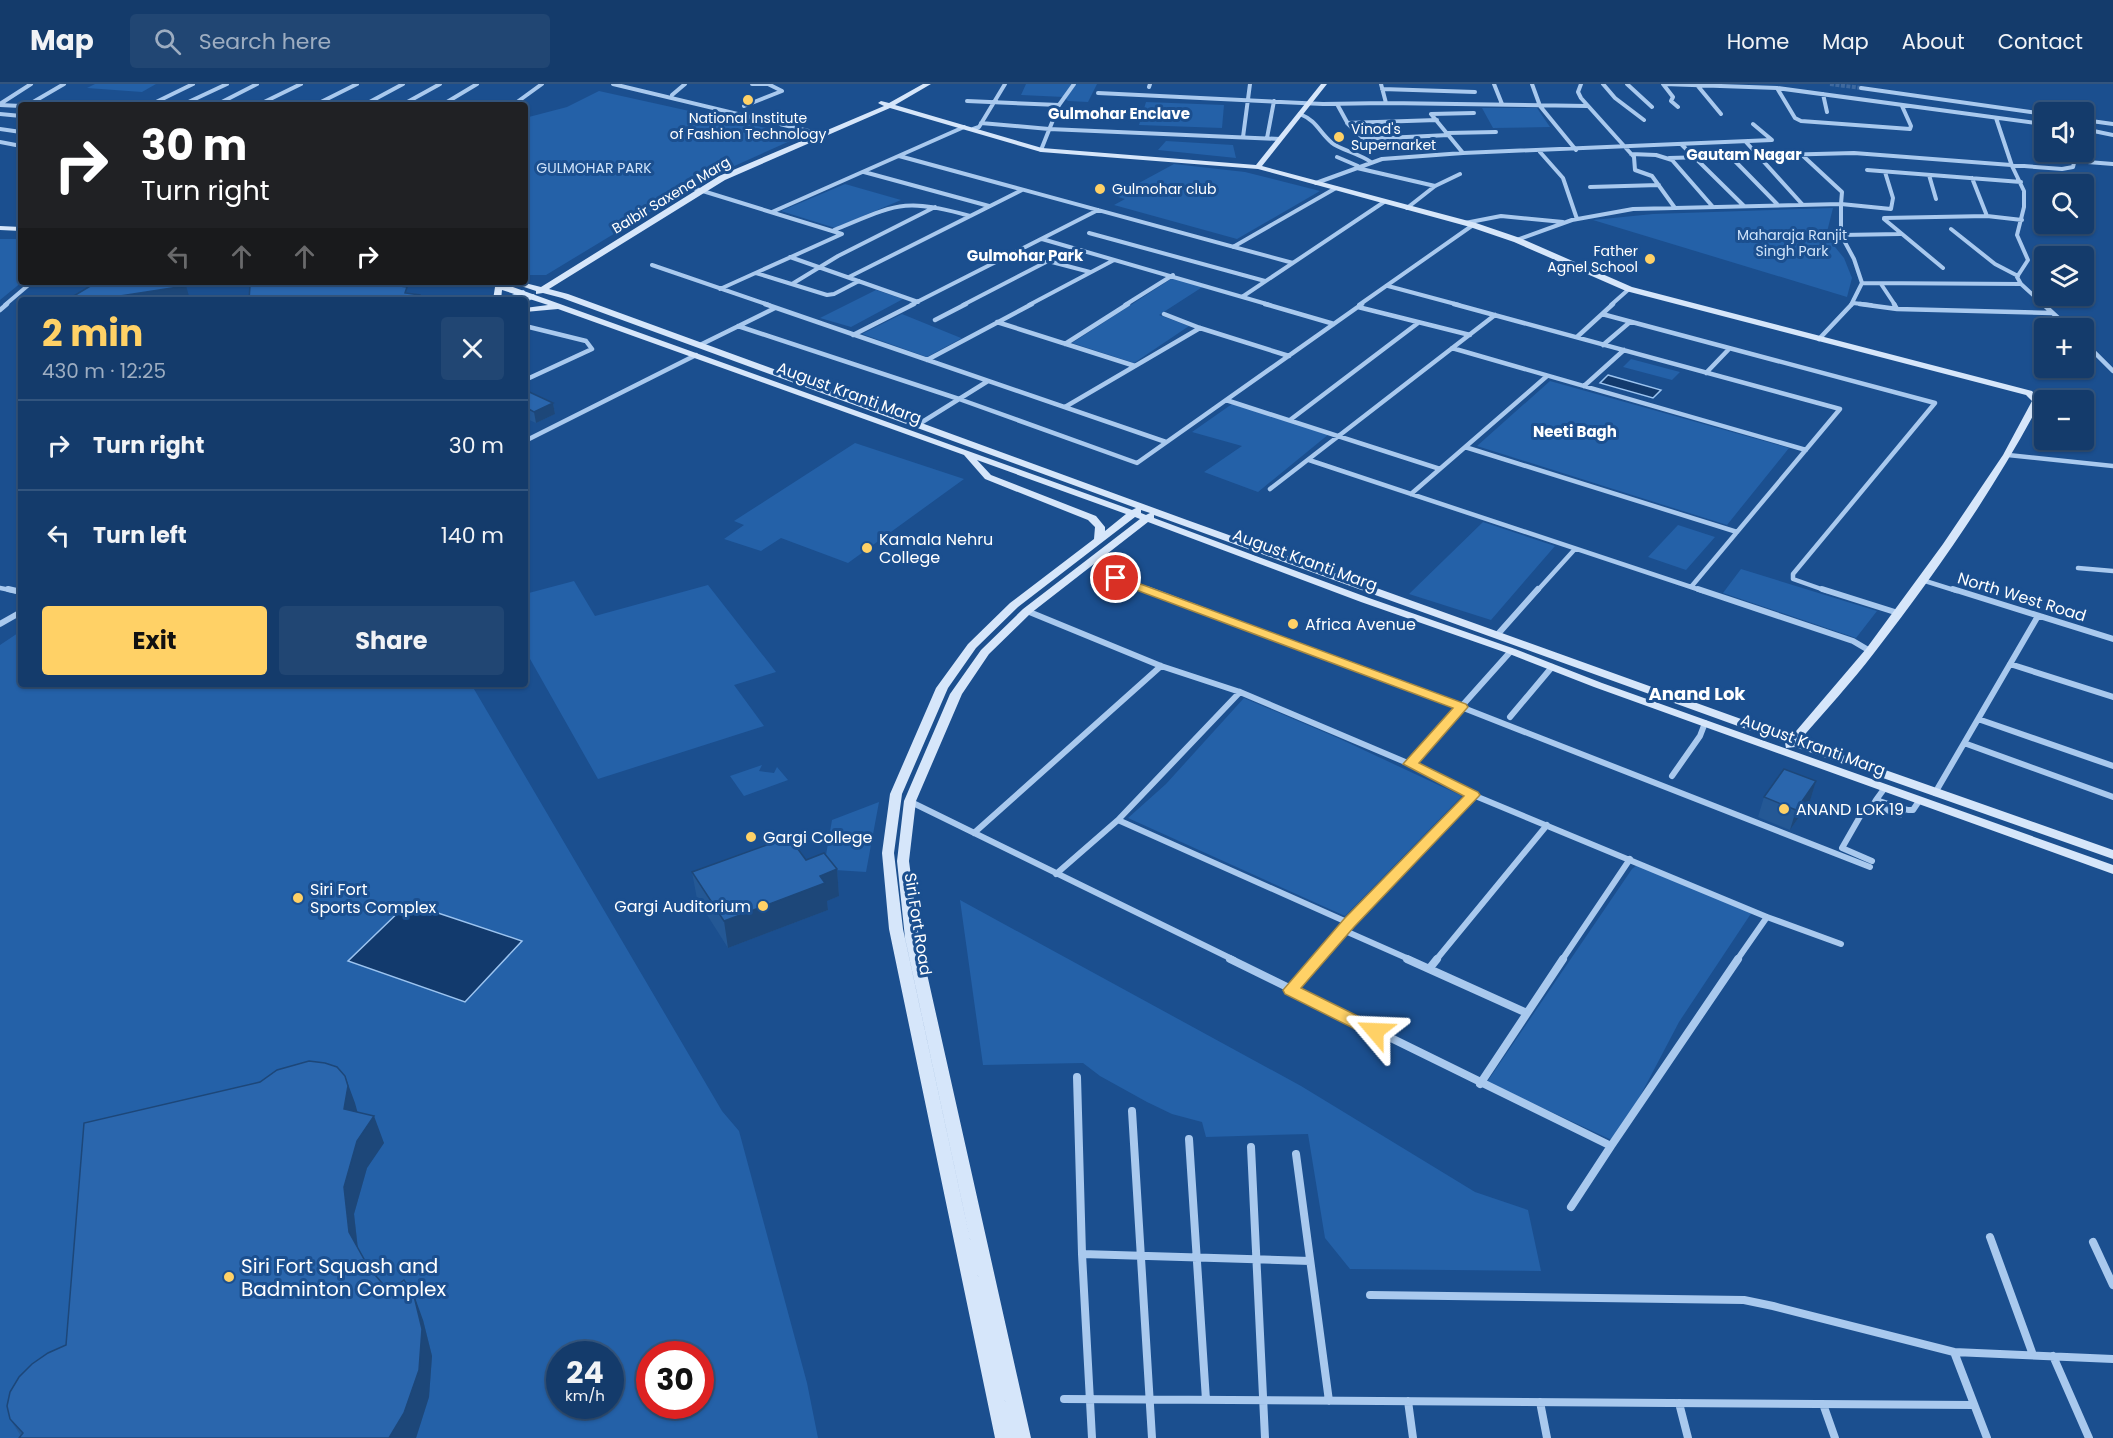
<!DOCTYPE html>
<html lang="en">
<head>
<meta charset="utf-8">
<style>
	body { margin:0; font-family:Poppins,sans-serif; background:#214673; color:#f1f3f6; height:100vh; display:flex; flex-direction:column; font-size:22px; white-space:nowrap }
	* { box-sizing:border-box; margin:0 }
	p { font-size:20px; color:#9dadc1 }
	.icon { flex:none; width:33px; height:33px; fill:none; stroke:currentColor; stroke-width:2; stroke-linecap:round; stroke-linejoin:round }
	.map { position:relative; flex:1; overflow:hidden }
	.side { position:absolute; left:18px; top:213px; width:510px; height:390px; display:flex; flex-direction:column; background:#143b6b; border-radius:6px; box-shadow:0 2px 4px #0004,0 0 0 2px #33557e }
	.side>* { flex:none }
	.top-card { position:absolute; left:18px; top:18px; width:510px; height:183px; border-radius:6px; box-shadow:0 2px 4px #0004,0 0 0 2px #33557e; background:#202124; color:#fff; overflow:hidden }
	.tools { position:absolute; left:2034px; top:18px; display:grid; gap:12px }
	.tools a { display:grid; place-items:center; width:60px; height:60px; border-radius:6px; background:#143b6b; box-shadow:0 2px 4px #0004,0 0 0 2px #33557e; font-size:30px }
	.speed { position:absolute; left:546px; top:1257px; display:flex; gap:12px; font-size:30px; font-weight:700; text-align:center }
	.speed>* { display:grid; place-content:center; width:78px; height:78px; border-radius:50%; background:#143b6b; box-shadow:0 2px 4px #0004,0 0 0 2px #33557e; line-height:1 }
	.speed small { font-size:15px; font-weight:400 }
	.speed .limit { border:9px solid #d22; background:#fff; color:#111 }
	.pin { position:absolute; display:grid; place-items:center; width:51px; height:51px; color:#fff; margin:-26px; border:3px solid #fff; border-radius:50%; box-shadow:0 2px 6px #0007 }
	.me { position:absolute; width:66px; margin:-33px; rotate:296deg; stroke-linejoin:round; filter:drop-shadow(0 0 4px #0008) }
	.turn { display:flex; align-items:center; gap:21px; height:126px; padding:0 24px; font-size:27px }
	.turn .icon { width:78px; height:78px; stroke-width:2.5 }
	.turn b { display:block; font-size:42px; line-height:51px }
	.lanes { display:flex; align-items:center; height:57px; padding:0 24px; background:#0003; justify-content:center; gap:30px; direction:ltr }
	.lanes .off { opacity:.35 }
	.round { display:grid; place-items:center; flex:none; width:63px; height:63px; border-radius:6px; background:#214673 }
	.overview { display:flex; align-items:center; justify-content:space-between; height:102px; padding:0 24px }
	h1 { font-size:36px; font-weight:700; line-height:45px; color:#ffd166 }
	.primary-button { display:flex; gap:12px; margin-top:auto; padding:12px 24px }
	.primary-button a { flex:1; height:69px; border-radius:6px; background:#ffd166; color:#111; font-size:24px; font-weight:700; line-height:69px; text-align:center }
	.primary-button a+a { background:#214673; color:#f1f3f6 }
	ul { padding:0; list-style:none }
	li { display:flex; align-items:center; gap:18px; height:90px; padding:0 24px; border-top:2px solid #33557e }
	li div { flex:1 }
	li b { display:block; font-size:22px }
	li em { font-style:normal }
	header { display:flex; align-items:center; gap:36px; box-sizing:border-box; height:84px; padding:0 30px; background:#143b6b; border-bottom:2px solid #33557e }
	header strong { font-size:28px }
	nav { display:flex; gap:33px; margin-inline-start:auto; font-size:21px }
	.search { width:420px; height:54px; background:#214673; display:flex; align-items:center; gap:15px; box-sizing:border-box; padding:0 21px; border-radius:6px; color:#9dadc1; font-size:22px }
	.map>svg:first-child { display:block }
	.green { fill:#2461a8; fill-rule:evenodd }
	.water { fill:#123a6d; stroke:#9cc4f0; stroke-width:1.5 }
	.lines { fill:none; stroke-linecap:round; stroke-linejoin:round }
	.street-tunnel { stroke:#3d69a0; stroke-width:4; stroke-dasharray:4 1.5; stroke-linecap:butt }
	.street-far3 { stroke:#a9c9ee; stroke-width:4 }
	.street-far2 { stroke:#a9c9ee; stroke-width:4.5 }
	.street-far1 { stroke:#a9c9ee; stroke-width:6 }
	.street { stroke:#a9c9ee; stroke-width:8 }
	.secondary { fill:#d6e6fa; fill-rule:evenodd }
	.wall { fill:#245895 }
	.shaded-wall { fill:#1d4779 }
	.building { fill:#2a66ad; stroke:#1d4779; stroke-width:1.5 }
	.route { fill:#ffd166; stroke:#a68842; stroke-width:1.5 }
	.poi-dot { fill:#ffd166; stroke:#1b4f8f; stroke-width:2 }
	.labels { text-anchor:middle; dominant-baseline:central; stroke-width:6; stroke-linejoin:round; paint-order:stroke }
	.far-poi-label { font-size:14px; fill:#fff; stroke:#1b4f8f; text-anchor:start }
	.far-park-label { font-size:14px; fill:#cfe3fa; stroke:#1b4f8f }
	.far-street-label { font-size:14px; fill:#fff; stroke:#1b4f8f }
	.far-neighbourhood-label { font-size:15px; font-weight:bold; fill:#fff; stroke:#1b4f8f }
	.street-label { font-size:16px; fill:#fff; stroke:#1b4f8f }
	.poi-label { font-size:16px; fill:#fff; stroke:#1b4f8f; text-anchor:start }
	.neighbourhood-label { font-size:18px; font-weight:bold; fill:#fff; stroke:#1b4f8f }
	.near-poi-label { font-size:20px; fill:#fff; stroke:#1b4f8f; text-anchor:start }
</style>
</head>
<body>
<header>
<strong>Map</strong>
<div class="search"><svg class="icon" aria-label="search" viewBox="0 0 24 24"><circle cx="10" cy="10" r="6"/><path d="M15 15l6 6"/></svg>Search here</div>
<nav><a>Home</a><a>Map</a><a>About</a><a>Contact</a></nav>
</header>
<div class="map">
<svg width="2113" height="1354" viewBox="0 0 2113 1354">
	<rect width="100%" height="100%" fill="#1b4f8f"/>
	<path class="green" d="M95 0H156L142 8 87 4Z
		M1026 0H1097L1088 18 1068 17 1064 13 1021 11Z
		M599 7 798 51 799 53 703 96 546 191H525V34L567 23Z
		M1146 18 1224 21 1222 44 1139 41Z
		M1482 24H1537L1550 43 1493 44Z
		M1166 57 1233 61 1236 74 1158 66Z
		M1174 80 1245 88 1320 107 1237 155 1114 121 1125 115 1115 112Z
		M845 100 901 116 835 144 781 127Z
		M1833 124 1826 152 1844 174 1852 194 1847 213 1593 136 1653 130Z
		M0 155H21L22 198 0 216Z
		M1174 193 1204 202 1159 231 1189 242 1134 279 1072 259Z
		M876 206 903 215 851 243 820 234Z
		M902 230 961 254H962L927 273 862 250Z
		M1631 275 1680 288 1672 296 1623 283Z
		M1550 297 1789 364 1727 441 1477 362Z
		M1232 320 1329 350 1258 408 1204 388 1242 362 1192 348Z
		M855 359 964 395 848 479 781 454 761 467 724 455 744 441 734 437Z
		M1483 438 1555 462 1491 536 1409 510Z
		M1678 441 1715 453 1686 486 1648 473Z
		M1741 485 1877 527 1856 554 1723 509Z
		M574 497 595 532 708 501 776 588 734 601 764 642 598 695 525 566V510Z
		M21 547V600H471L722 1027 739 1047 807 1299 818 1354H0V561ZM560 1270H610V1322H560ZM650 1270H700V1322H650Z
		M1244 614 1338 654 1462 712 1345 832 1128 734 1166 700Z
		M762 681 759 687 774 689 777 683 788 696 744 712 730 692Z
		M879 718 866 788 835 786 826 771 832 736Z
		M1637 781 1754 825 1679 938 1616 1058 1487 998 1632 785Z
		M960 816 1301 1002 1475 1108 1528 1126 1541 1187 1350 1185 1325 1154 1308 1050 1206 1053 1202 1038 1172 1030 1147 1018 1100 992 1083 979 983 981Z"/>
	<path class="water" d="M1608 291 1661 306 1653 314 1600 299Z
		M408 819 522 857 465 918 348 877Z"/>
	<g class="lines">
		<path class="street-tunnel" d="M1830 0 1861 4"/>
		<path class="street-far3" d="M613 0 821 50
			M752 0H770
			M1494 0 1502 20
			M1532 0 1540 22 1576 66
			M1581 0 1578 8 1581 14 1634 73 1635 86 1652 92 1675 124
			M1603 0 1615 14 1644 36
			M1627 0 1652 23
			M1663 0 1673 13 1671 17 1678 23
			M1664 0 1777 4 2044 40
			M1697 1 1721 30
			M1149 3 1150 0
			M1777 4 1795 34 1801 37 1910 45 1911 42 1902 22
			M1861 4 2044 30
			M1382 5 1475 8
			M1098 9 1323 20 1386 19 1381 0
			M1823 10 1827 28
			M672 11 685 0
			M967 17 1059 21
			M1386 19 1587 22
			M0 20 31 0
			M1337 20 1348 40 1364 55 1449 51
			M0 21 21 22
			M28 21 64 0
			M150 21 193 0
			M182 21 227 0
			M216 21 257 0
			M258 21 301 0
			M315 21 357 0
			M364 21 403 0
			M402 21 440 0
			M442 21 477 0
			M513 21 542 0
			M744 22 782 7 768 0
			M0 30 21 32
			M1300 30C1317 37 1319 48 1332 59 1339 65 1360 70 1371 78
			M1431 30 1463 69
			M1431 30 1474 29
			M1996 34 2012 82 2024 107V123L2017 151 2028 176 2017 193 2021 200 2044 221
			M2084 36 2113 40
			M981 39 1049 45 1280 55
			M1347 39 1437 36
			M0 45 21 48
			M973 45 979 43 1005 0
			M2084 45 2113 51
			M1448 49 1496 48
			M1243 53 1250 0
			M1267 54 1274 17
			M0 58 21 62
			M1746 58 1802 120
			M1682 61 1744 122
			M1041 66 1059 21 1074 0
			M1540 68 1563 94 1577 135
			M1631 70 1656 71 1672 76 1713 123
			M1801 70 1842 108 1841 120 1891 125 1893 114 1885 88
			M899 72 1293 179
			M1730 72 1777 120
			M1337 73 1358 82
			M1669 74 1854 69 2062 85 2073 83 2075 75 2072 68
			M2075 77 2113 80
			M1357 84 1435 102
			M1867 86 2021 98
			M864 88 989 122
			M1929 91 1936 115
			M1972 94 1987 132 2022 136
			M1316 99 1382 75 1463 69 1772 56 1753 40
			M1590 103 1659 101
			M693 104 842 150 720 205
			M1407 124 1435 102 1460 90
			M772 128 964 43
			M1884 134 1987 132
			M1884 135 1943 184
			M1465 139 1501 132 1563 138
			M1951 145 1995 180 2018 192
			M834 146C896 121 903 113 970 132
			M1089 149 1265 197
			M1841 151 1901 150
			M1042 155 1270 221
			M1517 156 1572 136 1633 125 1841 120V151L1854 175 1862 199 1851 221
			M1233 163 1336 104
			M790 173 918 218
			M652 181 769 221
			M756 189 827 211 834 210 859 197
			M849 193 1022 106
			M1862 199 2021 200
			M792 200 838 172 935 123
			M1881 200 1895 221
			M1388 202 1459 221
			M1242 213 1384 118
			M506 216 523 208
			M525 217 533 212
			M1853 219 1871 221
			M5 221 32 198
			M911 221 1098 126
			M963 221 1048 177 1090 188
			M1029 221 1114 176
			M1125 221 1173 191
			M1359 221 1473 141
			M1611 221 1629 205"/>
		<path class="street-far2" d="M765 220 1166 358
			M1265 220 1334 240
			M1454 220 1840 325 1691 503
			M1860 220 1897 225 2052 229
			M1894 220 1897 225
			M2043 220 2069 244
			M1358 223 1470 251
			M0 226 7 220
			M1164 230 1200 244 1289 272
			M1602 230 1935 319 1793 490V495L1827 507
			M935 236 966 220
			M997 238 1135 282
			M525 242 586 257 592 265 525 296
			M738 242 959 315 1137 379 1362 220
			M853 251 914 220
			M1577 253 1613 220
			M1819 255 1852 220
			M2084 258 2113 287
			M1065 260 1128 220
			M700 261 775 224
			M1603 261 1630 238
			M1452 264 1806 366
			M927 276 1032 220
			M1706 289 1729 265
			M1584 302 1624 266
			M1226 316 1440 385
			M1065 323 1200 244
			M1290 336 1418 239
			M919 340 988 297
			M525 357 696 271
			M1465 363 1737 448
			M2008 371 2113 382
			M1309 376 1703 507
			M1270 405 1495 231
			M1411 410 1547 292
			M2078 484 2113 487
			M1116 494 1151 507
			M1922 496 1957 507
			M0 504 15 507
			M1537 507 1575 465"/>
		<path class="street-far1" d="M8 505 21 508
			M1147 505 1461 623 1870 783
			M1698 505 1853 557 1870 567
			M1822 505 1898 529
			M1953 505 2113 555
			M1027 527 1161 582 1240 608 1410 680 1473 711 1767 833 1841 860
			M0 540 21 528
			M1498 550 1538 505
			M2010 580 2113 613
			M1240 608 1118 736 1349 839 1473 711
			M1510 633 1552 583
			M1978 635 2113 682
			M1964 659 2113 713
			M1410 680 1511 567
			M1672 692 1700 652 1705 639
			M1884 705 1876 716 1908 726H1913L1919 717
			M1935 709 2038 532
			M911 718 1234 876
			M1873 721 1900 731 1904 726
			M974 749 1161 582
			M1872 777 1842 764 1866 722 1873 721 1876 716
			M1056 790 1118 736
			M1343 846 1411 876
			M1316 876 1345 844
			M1436 876 1547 741
			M1562 876 1630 775
			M1737 876 1767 833"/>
		<path class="street" d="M1230 875 1611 1062 1738 875
			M1407 875 1527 929
			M1429 885 1437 875
			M1290 906 1318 875
			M1077 993 1082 1170 1092 1354
			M1480 1000 1563 875
			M1132 1027 1152 1354
			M1189 1055 1206 1316
			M1251 1063 1265 1354
			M1296 1070 1329 1317
			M1571 1123 1611 1062
			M1990 1153 2033 1271
			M2093 1158 2113 1201
			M1082 1170 1310 1177
			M1370 1211 1744 1216 1773 1222 1954 1268 1987 1354
			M1954 1268 2113 1275
			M2053 1272 2089 1354
			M1064 1315 1974 1321
			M1408 1317 1413 1354
			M1540 1318 1547 1354
			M1679 1319 1688 1354
			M1823 1320 1835 1354"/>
		<path class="secondary" d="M923 0H931L895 21 1042 64 1256 81 1321 0H1327L1262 82 1476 139 1520 154 1632 203 2032 307 2041 317C1994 406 1936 489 1874 569 1851 599 1825 627 1800 656L2113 766V775L1795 663 1786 664 1785 659 1154 431V434L1369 514 1515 565 1602 599 2113 781V790L1594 603 1507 569 1361 518 1148 438 1031 529 989 570 962 610 916 717 909 777 919 854 1031 1354H1013L905 854 897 777 904 717 950 610 981 566 1023 525 1140 435 1135 433 1018 523 976 564 948 604 902 710 894 769 903 845 1013 1354H995L889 845 882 769 890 710 936 604 968 560 1010 519 1094 455 1095 443 1088 436 985 395 964 371 558 225 525 228V224L548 221 502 206 501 216H493L495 203 483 198 502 199 1132 426 1136 424 562 214 543 209 536 210V207L515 200 521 198 541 203 719 92 884 22 878 19 881 17 889 19ZM890 24 1041 68 1258 85 1470 143 1514 158 1626 207 2026 311 2032 317 2003 371 1943 460 1866 565 1791 653 1187 436 568 210 549 205 725 96ZM977 376 1126 430 1105 447V443L1096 432 991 391ZM1141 426 1150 429 1146 431 1141 429Z
			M0 142 21 143V147L0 146Z"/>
	</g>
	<path class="wall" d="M525 306 553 319 555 330 536 339 525 334Z
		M1816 697 1810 717 1790 746 1758 733 1764 713Z
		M837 785 839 812 827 817 828 826 728 864 697 815 692 788Z
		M345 992 357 1028 384 1059 367 1084 354 1130 358 1164 369 1184 389 1207 423 1236 432 1272 429 1313 416 1354H19L21 1352 10 1335 66 1261Z"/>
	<path class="shaded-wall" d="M185 198 190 216H94Z
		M553 319 555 330 536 339 534 328Z
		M1816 697 1810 717 1790 746 1796 726Z
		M837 785 839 812 827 817 828 826 728 864 724 837 820 792Z
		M345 992 355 1019 358 1030 344 1025Z
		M374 1032 384 1059 367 1084 354 1130 359 1175 349 1148 344 1103 357 1057Z
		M413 1208 423 1236 432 1272 429 1313 416 1354H389Z"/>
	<path class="building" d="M97 198H185V202L94 216H67Z
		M264 198H393V201L407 203 405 209 420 211 419 216H249L250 202Z
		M525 306 553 319 534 328 525 323Z
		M1784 685 1816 697 1796 726 1764 713Z
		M789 753 806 776 824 769 837 785 820 792 825 799 724 837 692 788Z
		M309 977 325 979 337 983 345 992 348 1002 344 1025 374 1032 357 1057 344 1103 349 1148 369 1184 389 1207 404 1196 413 1208 422 1245 419 1286 404 1329 389 1354H19L23 1349 10 1335 7 1322 10 1308 19 1293 32 1280 48 1269 66 1261 84 1039 260 998 277 986Z"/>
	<path class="route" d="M1116 491 1466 620 1468 623 1419 679 1478 708 1480 711 1354 843 1301 904 1380 943 1383 947 1380 952H1369L1285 910 1283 906 1344 835 1464 712 1403 680 1453 624 1112 497V492Z"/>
	<g class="poi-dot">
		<circle cx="748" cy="16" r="6"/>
		<circle cx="1339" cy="53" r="6"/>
		<circle cx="1100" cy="105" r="6"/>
		<circle cx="1650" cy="175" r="6"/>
		<circle cx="867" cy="464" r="6"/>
		<circle cx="1293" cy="540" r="6"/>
		<circle cx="1784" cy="725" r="6"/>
		<circle cx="751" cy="753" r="6"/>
		<circle cx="298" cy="814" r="6"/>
		<circle cx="763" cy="822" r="6"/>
		<circle cx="229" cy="1193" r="6"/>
	</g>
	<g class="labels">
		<g class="far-poi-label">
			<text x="748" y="34" text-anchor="middle">National Institute<tspan x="748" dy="16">of Fashion Technology</tspan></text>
			<text x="1351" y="45">Vinod's<tspan x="1351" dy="16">Supernarket</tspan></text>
			<text x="1112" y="105">Gulmohar club</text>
			<text x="1638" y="167" text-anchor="end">Father<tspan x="1638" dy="16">Agnel School</tspan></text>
		</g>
		<g class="far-park-label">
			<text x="594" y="84">GULMOHAR PARK</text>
			<text x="1792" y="151">Maharaja Ranjit<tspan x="1792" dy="16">Singh Park</tspan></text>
		</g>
		<g class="far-street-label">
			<text transform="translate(671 111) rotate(-31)">Balbir Saxena Marg</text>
		</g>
		<g class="far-neighbourhood-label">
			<text x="1119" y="29">Gulmohar Enclave</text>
			<text x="1744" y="70">Gautam Nagar</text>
			<text x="1025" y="171">Gulmohar Park</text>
			<text x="1575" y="347">Neeti Bagh</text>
		</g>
		<g class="street-label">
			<text transform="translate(849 309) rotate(20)">August Kranti Marg</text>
			<text transform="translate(1305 476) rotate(20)">August Kranti Marg</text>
			<text transform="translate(2022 513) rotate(17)">North West Road</text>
			<text transform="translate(1813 661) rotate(20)">August Kranti Marg</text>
			<text transform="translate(918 840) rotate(81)">Siri Fort Road</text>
		</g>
		<g class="poi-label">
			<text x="879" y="455">Kamala Nehru<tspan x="879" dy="18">College</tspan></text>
			<text x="1305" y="540">Africa Avenue</text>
			<text x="1796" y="725">ANAND LOK 19</text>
			<text x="763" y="753">Gargi College</text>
			<text x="310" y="805">Siri Fort<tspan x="310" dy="18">Sports Complex</tspan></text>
			<text x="751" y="822" text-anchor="end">Gargi Auditorium</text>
		</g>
		<g class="neighbourhood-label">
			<text x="1697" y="609">Anand Lok</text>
		</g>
		<g class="near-poi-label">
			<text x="241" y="1182">Siri Fort Squash and<tspan x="241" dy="23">Badminton Complex</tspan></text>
		</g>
	</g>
</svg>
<div class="tools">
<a><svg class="icon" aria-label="sound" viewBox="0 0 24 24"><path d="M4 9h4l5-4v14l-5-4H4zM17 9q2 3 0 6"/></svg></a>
<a><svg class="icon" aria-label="search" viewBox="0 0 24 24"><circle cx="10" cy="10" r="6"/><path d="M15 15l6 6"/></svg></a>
<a><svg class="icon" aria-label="layers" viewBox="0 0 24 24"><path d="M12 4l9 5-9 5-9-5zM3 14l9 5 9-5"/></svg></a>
<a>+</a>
<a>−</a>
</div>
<div class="speed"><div>24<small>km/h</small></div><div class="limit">30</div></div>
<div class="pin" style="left:1116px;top:494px;background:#d93025"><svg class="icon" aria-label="arrive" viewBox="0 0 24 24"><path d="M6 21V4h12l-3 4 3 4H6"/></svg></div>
<svg class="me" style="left:1375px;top:947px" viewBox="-20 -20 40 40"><path d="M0-17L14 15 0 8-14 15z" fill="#ffd166" stroke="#fff" stroke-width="4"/></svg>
<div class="top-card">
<div class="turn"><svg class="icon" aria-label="right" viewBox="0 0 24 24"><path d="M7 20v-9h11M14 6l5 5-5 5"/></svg><div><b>30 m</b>Turn right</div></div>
<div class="lanes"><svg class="icon off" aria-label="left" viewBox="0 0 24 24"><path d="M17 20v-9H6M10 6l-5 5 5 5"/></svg><svg class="icon off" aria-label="ahead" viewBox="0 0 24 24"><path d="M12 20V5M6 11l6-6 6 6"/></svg><svg class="icon off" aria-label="ahead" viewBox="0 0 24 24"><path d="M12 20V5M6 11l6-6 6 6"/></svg><svg class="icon" aria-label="right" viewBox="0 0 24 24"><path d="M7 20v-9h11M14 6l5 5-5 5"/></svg></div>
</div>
<section class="side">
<div class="overview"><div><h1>2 min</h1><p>430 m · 12:25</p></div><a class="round"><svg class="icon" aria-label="close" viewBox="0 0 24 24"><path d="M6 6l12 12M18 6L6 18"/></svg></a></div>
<ul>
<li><svg class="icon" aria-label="right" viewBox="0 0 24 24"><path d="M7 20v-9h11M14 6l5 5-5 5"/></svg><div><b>Turn right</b></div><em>30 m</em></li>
<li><svg class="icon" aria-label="left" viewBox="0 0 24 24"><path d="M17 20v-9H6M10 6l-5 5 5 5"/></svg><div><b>Turn left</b></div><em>140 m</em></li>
</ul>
<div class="primary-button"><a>Exit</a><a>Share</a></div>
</section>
</div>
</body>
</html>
